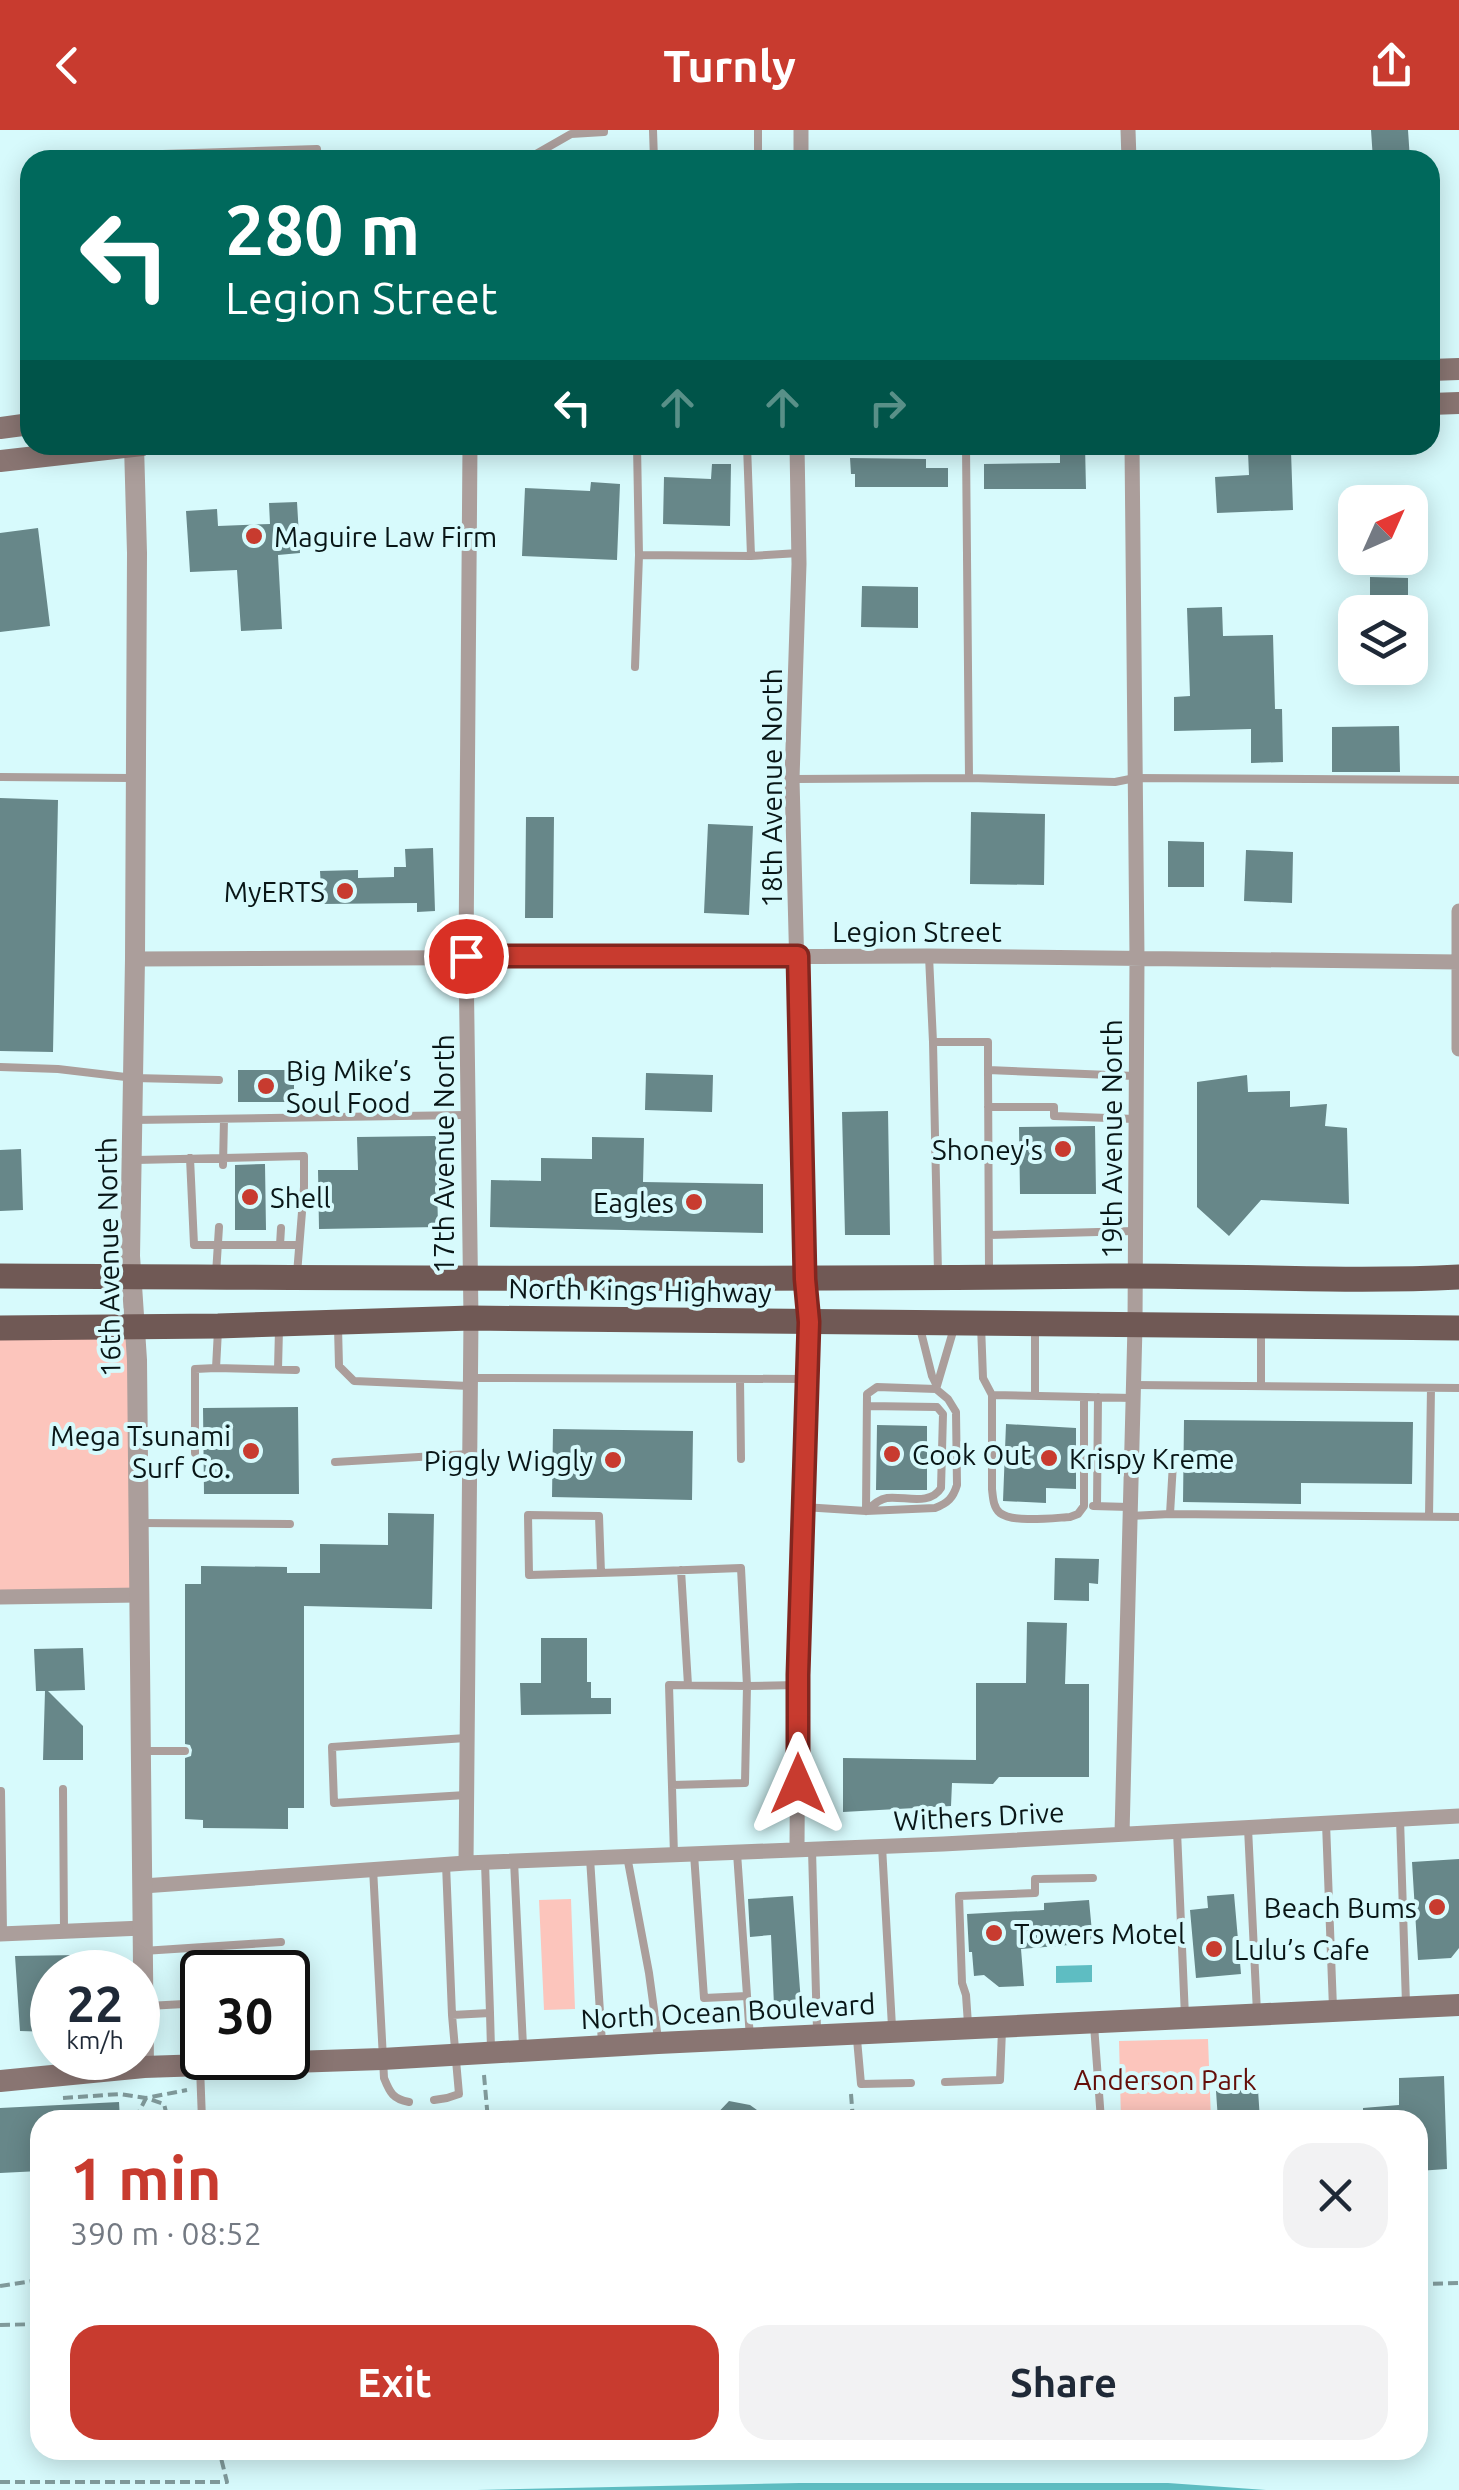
<!DOCTYPE html>
<html lang="en">
<head>
<meta charset="utf-8">
<style>
	body { margin:0; font-family:Ubuntu,sans-serif; background:#f2f2f3; color:#1f2937; height:100vh; display:flex; flex-direction:column; font-size:38px; white-space:nowrap }
	* { box-sizing:border-box; margin:0 }
	p { font-size:32px; color:#747a83 }
	.icon { flex:none; width:55px; height:55px; fill:none; stroke:currentColor; stroke-width:2; stroke-linecap:round; stroke-linejoin:round }
	.map { position:relative; flex:1; overflow:hidden }
	.side { position:absolute; left:30px; top:1980px; width:1398px; height:350px; display:flex; flex-direction:column; background:#fff; border-radius:30px; box-shadow:0 5px 25px #0003 }
	.side>* { flex:none }
	.guide { position:absolute; left:20px; top:20px; width:1420px; height:305px; border-radius:30px; box-shadow:0 5px 25px #0003; background:#00695c; color:#fff; overflow:hidden }
	.needle { width:65px; rotate:45deg }
	.buttons { position:absolute; left:1338px; top:355px; display:grid; gap:20px }
	.buttons a { display:grid; place-items:center; width:90px; height:90px; border-radius:20px; background:#fff; box-shadow:0 5px 25px #0003; font-size:50px }
	.speed { position:absolute; left:30px; top:1820px; display:flex; gap:20px; font-size:50px; font-weight:700; text-align:center }
	.speed>* { display:grid; place-content:center; width:130px; height:130px; border-radius:50%; background:#fff; box-shadow:0 5px 25px #0003; line-height:1 }
	.speed small { font-size:25px; font-weight:400 }
	.speed .limit { border:5px solid #111; border-radius:15px; background:#fff; color:#111 }
	.pin { position:absolute; display:grid; place-items:center; width:85px; height:85px; color:#fff; margin:-42px; border:5px solid #fff; border-radius:50%; box-shadow:0 2px 10px #0007 }
	.me { position:absolute; width:110px; margin:-55px; rotate:0deg; stroke-linejoin:round; filter:drop-shadow(0 0 8px #0008) }
	.turn { display:flex; align-items:center; gap:35px; height:210px; padding:0 40px; font-size:45px }
	.turn .icon { width:130px; height:130px; stroke-width:2.5 }
	.turn b { display:block; font-size:70px; line-height:85px }
	.lanes { display:flex; align-items:center; height:95px; padding:0 40px; background:#0003; justify-content:center; gap:50px; direction:ltr }
	.lanes .off { opacity:.35 }
	.round { display:grid; place-items:center; flex:none; width:105px; height:105px; border-radius:30px; background:#f2f2f3 }
	.head { display:flex; align-items:center; justify-content:space-between; height:170px; padding:0 40px }
	h1 { font-size:60px; font-weight:700; line-height:75px; color:#c83b2f }
	.action { display:flex; gap:20px; margin-top:auto; padding:20px 40px }
	.action a { flex:1; height:115px; border-radius:30px; background:#c83b2f; color:#fff; font-size:40px; font-weight:700; line-height:115px; text-align:center }
	.action a+a { background:#f2f2f3; color:#1f2937 }
	header { display:flex; justify-content:space-between; align-items:center; height:130px; padding:0 40px; background:#c83b2f; color:#fff; font-size:45px; font-weight:700 }
	.map>svg:first-child { display:block }
	.green { fill:#fcc5bc }
	.water { fill:#5ebdc2 }
	.building { fill:#678789 }
	.lines { fill:none; stroke-linecap:round; stroke-linejoin:round }
	.path { stroke:#809a9b; stroke-width:4; stroke-dasharray:10 5; stroke-linecap:butt }
	.service { stroke:#ab9e9b; stroke-width:8 }
	.minor { stroke:#ab9e9b; stroke-width:15 }
	.tertiary { stroke:#ab9e9b; stroke-width:20 }
	.secondary { stroke:#897572; stroke-width:22 }
	.primary { stroke:#705955; stroke-width:25 }
	.route-casing { stroke:#82261f; stroke-width:25 }
	.route { stroke:#c83b2f; stroke-width:18 }
	.poi-dot { fill:#c83b2f; stroke:#d7fafc; stroke-width:4 }
	.labels { text-anchor:middle; dominant-baseline:central; stroke-width:8; stroke-linejoin:round; paint-order:stroke }
	.poi-label { font-size:28px; fill:#091617; stroke:#d7fafc; text-anchor:start }
	.street-label { font-size:28px; fill:#091617; stroke:#d7fafc }
	.park-label { font-size:28px; fill:#640e09; stroke:#d7fafc }
</style>
</head>
<body>
<header><svg class="icon" aria-label="back" viewBox="0 0 24 24"><path d="M15 5l-7 7 7 7"/></svg>Turnly<svg class="icon" aria-label="share" viewBox="0 0 24 24"><path d="M12 15V3M7 8l5-5 5 5M5 13v7h14v-7"/></svg></header>
<div class="map">
<svg width="1459" height="2360" viewBox="0 0 1459 2360">
	<rect width="100%" height="100%" fill="#d7fafc"/>
	<path class="green" d="M135 1197 140 1465 0 1467V1198Z
		M571 1769 575 1879 544 1880 539 1770Z
		M1208 1909 1211 1990H1121L1119 1911Z"/>
	<path class="water" d="M1092 1835V1852L1056 1853V1836Z
		M800 2353H1168L1266 2360H477Z"/>
	<path class="building" d="M1371 0H1408L1410 30H1373Z
		M1060 315H1085L1086 359H984V334L1060 333Z
		M1291 321 1293 380 1217 383 1215 347 1249 345 1248 322Z
		M850 328 926 329V338H948V357H855V344H851Z
		M712 334H731L730 396 663 394 664 347 711 349Z
		M591 352 620 354 617 430 522 426 525 358 590 361Z
		M297 372 300 423 278 425 282 499 241 501 237 440 190 442 186 381 217 379 218 396 270 394 269 373Z
		M38 398 50 496 0 502V403Z
		M1370 447 1408 448V482H1370Z
		M862 456 918 457V498L861 497Z
		M1222 477 1223 506 1273 505 1275 579H1282L1283 632 1251 633V599L1174 601V567L1190 566 1187 478Z
		M1399 596 1400 642H1332V597Z
		M0 668 58 670 53 922 0 921Z
		M971 682 1045 684 1044 755 970 754Z
		M526 687H554L553 788H525Z
		M708 694 753 696 749 785 704 783Z
		M1168 711 1204 712V757H1168Z
		M433 718 435 781 417 782V773L322 774 320 741 358 740V748L394 747V737H406L405 719Z
		M1246 720 1293 722 1292 773 1244 771Z
		M238 940H294V972H238Z
		M646 943 713 945 712 982 645 980Z
		M1247 945 1248 962 1290 961V977L1327 974 1325 996 1347 998 1349 1074 1261 1070 1229 1106 1197 1077V952Z
		M888 981 890 1105H845L842 982Z
		M1095 996 1096 1064H1020L1019 997Z
		M436 1006 438 1097 319 1099 318 1040H358L357 1007Z
		M592 1007 644 1008 643 1052 763 1054V1103L490 1097 491 1050 541 1051V1028L592 1029Z
		M21 1019 23 1080 0 1081V1020Z
		M265 1034 266 1100H235V1035Z
		M298 1277 299 1364H204L203 1278Z
		M1184 1290 1413 1292 1412 1354 1301 1353V1374L1183 1372Z
		M1006 1294 1076 1298V1359L1046 1358V1373L1003 1371Z
		M877 1295 927 1296V1360H876Z
		M553 1299 693 1301 692 1370 552 1367Z
		M388 1383 434 1384 432 1479 304 1476V1678H288V1699L203 1698V1690L185 1689V1628L191 1626 192 1620 190 1615 185 1614V1454H201V1436L287 1437V1443H320V1414L388 1415Z
		M1055 1428 1099 1429 1098 1454 1089 1453V1471L1054 1470Z
		M1027 1492 1067 1493 1065 1554H1089V1647H999L993 1654 952 1653 951 1676 843 1682V1628L976 1630V1553H1026Z
		M541 1508H587V1552H591V1568H611V1584L521 1585 520 1553H541Z
		M83 1518 85 1560 48 1561 83 1596V1630H43L45 1561H36L34 1519Z
		M1459 1729V1818L1451 1828 1418 1830 1412 1732Z
		M1234 1764 1241 1844 1196 1848 1190 1780 1208 1778 1207 1766Z
		M793 1766 801 1873 774 1876 771 1805 750 1807 748 1769Z
		M1089 1770 1093 1813 1021 1819 1024 1856 999 1857 984 1845 974 1846 972 1822H969L967 1784 1044 1780V1773Z
		M79 1825 80 1842H52V1902L20 1901 15 1826Z
		M1444 1946 1447 2039 1418 2041V1990H1363V1978L1399 1975V1948Z
		M1258 1960 1260 1990H1218L1216 1961Z
		M729 1971 750 1975 771 1990H711Z
		M119 1972 120 1990H40V2041L0 2043V1978Z"/>
	<g class="lines">
		<path class="path" d="M484 1945 488 1990
			M851 1964 853 1990
			M63 1968 120 1964 146 1968 187 1960
			M138 1990V1984L146 1968 164 1974 168 1990
			M1418 2154 1459 2153
			M0 2156 40 2150
			M0 2195 40 2194
			M0 2352H227L219 2320"/>
		<path class="service" d="M653 0 654 30
			M758 0V30
			M38 30V28L317 19 318 30
			M388 30 536 24 571 4 604 2V0
			M747 315 751 426
			M966 315 969 648
			M639 425 751 426 799 423
			M635 537 639 425 637 315
			M0 647 131 648
			M794 649 969 648 1115 652 1135 648 1459 650
			M929 826 933 912
			M0 937 58 939 134 948 219 950
			M988 940 989 1141
			M988 977H1054V986L1135 989
			M133 990 467 985
			M190 1028 194 1115H299
			M136 1030 304 1026V1057L297 1144
			M223 1035 224 989
			M989 1105 1134 1101
			M280 1115 281 1098
			M216 1144 219 1097
			M938 1144 933 912H988V940L1135 946
			M981 1195 983 1248 992 1265V1359C993 1367 993 1377 1000 1383 1013 1393 1053 1388 1070 1387L1078 1384 1084 1376V1267
			M338 1197 339 1236 354 1251 469 1256
			M920 1198 932 1246 936 1254
			M218 1200 216 1238 296 1240
			M1261 1200V1256
			M278 1239 279 1199
			M470 1248 805 1249
			M740 1249 741 1329
			M1134 1255 1459 1258
			M992 1265 1132 1268
			M1035 1266V1199
			M195 1323V1239L216 1238
			M335 1332 469 1324
			M1093 1376 1129 1377
			M1097 1376 1098 1267
			M803 1377 866 1381 867 1264 877 1257 936 1259 954 1198
			M866 1381C873 1375 879 1369 887 1368 905 1366 930 1376 941 1358L943 1284 937 1277 867 1276
			M866 1381 935 1378C948 1373 953 1368 957 1355L956 1282 948 1269 936 1259
			M1170 1384 1173 1333
			M1130 1386 1170 1384 1459 1387
			M1429 1386 1431 1258
			M139 1393 290 1394
			M681 1440 688 1555
			M601 1443 599 1386 528 1385 529 1445C600 1443 670 1441 741 1438L747 1556 798 1555
			M145 1621H185
			M672 1655 745 1653 747 1556 669 1555 674 1725
			M63 1659 64 1801
			M1 1661 3 1803
			M466 1665 334 1673 332 1617 466 1608
			M1400 1689 1406 1874
			M1326 1693 1333 1878
			M1248 1698 1257 1883
			M1177 1701 1185 1887
			M882 1716 892 1897
			M812 1720 817 1900
			M737 1723 750 1908
			M694 1724 704 1868 747 1866
			M627 1726 649 1843 658 1909
			M590 1728 602 1913
			M514 1731 523 1916
			M446 1734 452 1885 490 1883 485 1732
			M373 1738 384 1948C390 1963 393 1969 409 1972
			M143 1821 281 1812
			M148 1876 202 1873
			M490 1883 491 1919
			M968 1894 966 1865 962 1853 959 1766 1035 1763V1749L1093 1748
			M1094 1895 1101 1990
			M857 1909 861 1954 911 1953
			M200 1937 202 1990
			M945 1952 1000 1950 1002 1900
			M434 1970 447 1968 459 1964 452 1885"/>
		<path class="minor" d="M1128 0 1129 30
			M801 30V0
			M1459 781V919
			M135 829 929 826 1459 832
			M0 1467 140 1465
			M1122 1704 1135 1196 1137 827 1132 315
			M797 1720 798 1545 809 1192 805 1149 792 649 799 434 797 315
			M466 1733 471 1188 466 826 470 315
			M143 1756 466 1733 943 1714 1459 1686
			M0 1804 143 1798"/>
		<path class="tertiary" d="M134 315 137 423 135 829 130 1126 137 1230 144 1937"/>
		<path class="secondary" d="M1430 240 1459 239
			M1430 274 1459 273
			M0 298 30 294
			M0 331 142 315
			M0 1951 144 1937 382 1929 658 1913 1459 1875"/>
		<path class="primary" d="M0 1146C370 1148 741 1150 1111 1146 1227 1145 1343 1153 1459 1147
			M0 1198 218 1196 471 1188 1459 1198"/>
	</g>
	<g class="lines">
		<g class="route-casing">
			<path id="route" d="M466 826H798L805 1149 809 1192 798 1545V1654"/>
		</g>
		<use href="#route" class="route"/>
	</g>
	<g class="poi-dot">
		<circle cx="254" cy="406" r="10"/>
		<circle cx="345" cy="761" r="10"/>
		<circle cx="266" cy="956" r="10"/>
		<circle cx="1063" cy="1019" r="10"/>
		<circle cx="250" cy="1067" r="10"/>
		<circle cx="694" cy="1072" r="10"/>
		<circle cx="251" cy="1321" r="10"/>
		<circle cx="892" cy="1324" r="10"/>
		<circle cx="1049" cy="1328" r="10"/>
		<circle cx="613" cy="1330" r="10"/>
		<circle cx="1437" cy="1777" r="10"/>
		<circle cx="994" cy="1803" r="10"/>
		<circle cx="1214" cy="1819" r="10"/>
	</g>
	<g class="labels">
		<g class="poi-label">
			<text x="274" y="406">Maguire Law Firm</text>
			<text x="325" y="761" text-anchor="end">MyERTS</text>
			<text x="286" y="940">Big Mike’s<tspan x="286" dy="32">Soul Food</tspan></text>
			<text x="1043" y="1019" text-anchor="end">Shoney's</text>
			<text x="270" y="1067">Shell</text>
			<text x="674" y="1072" text-anchor="end">Eagles</text>
			<text x="231" y="1305" text-anchor="end">Mega Tsunami<tspan x="231" dy="32">Surf Co.</tspan></text>
			<text x="912" y="1324">Cook Out</text>
			<text x="1069" y="1328">Krispy Kreme</text>
			<text x="593" y="1330" text-anchor="end">Piggly Wiggly</text>
			<text x="1417" y="1777" text-anchor="end">Beach Bums</text>
			<text x="1014" y="1803">Towers Motel</text>
			<text x="1234" y="1819">Lulu’s Cafe</text>
		</g>
		<g class="street-label">
			<text transform="translate(771 658) rotate(-90)">18th Avenue North</text>
			<text x="917" y="801">Legion Street</text>
			<text transform="translate(1111 1009) rotate(-90)">19th Avenue North</text>
			<text transform="translate(443 1024) rotate(-90)">17th Avenue North</text>
			<text transform="translate(108 1127) rotate(-91)">16th Avenue North</text>
			<text transform="translate(640 1160) rotate(1)">North Kings Highway</text>
			<text transform="translate(979 1686) rotate(-3)">Withers Drive</text>
			<text transform="translate(728 1881) rotate(-3)">North Ocean Boulevard</text>
		</g>
		<g class="park-label">
			<text x="1165" y="1949">Anderson Park</text>
		</g>
	</g>
</svg>
<div class="buttons">
<a><svg class="needle" viewBox="-14 -14 28 28"><path d="M0-13l5 13h-10z" fill="#e53935"/><path d="M0 13l5-13h-10z" fill="#747a83"/></svg></a>
<a><svg class="icon" aria-label="layers" viewBox="0 0 24 24"><path d="M12 4l9 5-9 5-9-5zM3 14l9 5 9-5"/></svg></a>
</div>
<div class="speed"><div>22<small>km/h</small></div><div class="limit">30</div></div>
<div class="pin" style="left:466px;top:826px;background:#d93025"><svg class="icon" aria-label="arrive" viewBox="0 0 24 24"><path d="M6 21V4h12l-3 4 3 4H6"/></svg></div>
<svg class="me" style="left:798px;top:1654px" viewBox="-20 -20 40 40"><path d="M0-17L14 15 0 8-14 15z" fill="#c83b2f" stroke="#fff" stroke-width="4"/></svg>
<div class="guide">
<div class="turn"><svg class="icon" aria-label="left" viewBox="0 0 24 24"><path d="M17 20v-9H6M10 6l-5 5 5 5"/></svg><div><b>280 m</b>Legion Street</div></div>
<div class="lanes"><svg class="icon" aria-label="left" viewBox="0 0 24 24"><path d="M17 20v-9H6M10 6l-5 5 5 5"/></svg><svg class="icon off" aria-label="ahead" viewBox="0 0 24 24"><path d="M12 20V5M6 11l6-6 6 6"/></svg><svg class="icon off" aria-label="ahead" viewBox="0 0 24 24"><path d="M12 20V5M6 11l6-6 6 6"/></svg><svg class="icon off" aria-label="right" viewBox="0 0 24 24"><path d="M7 20v-9h11M14 6l5 5-5 5"/></svg></div>
</div>
<section class="side">
<div class="head"><div><h1>1 min</h1><p>390 m · 08:52</p></div><a class="round"><svg class="icon" aria-label="close" viewBox="0 0 24 24"><path d="M6 6l12 12M18 6L6 18"/></svg></a></div>
<div class="action"><a>Exit</a><a>Share</a></div>
</section>
</div>
</body>
</html>
